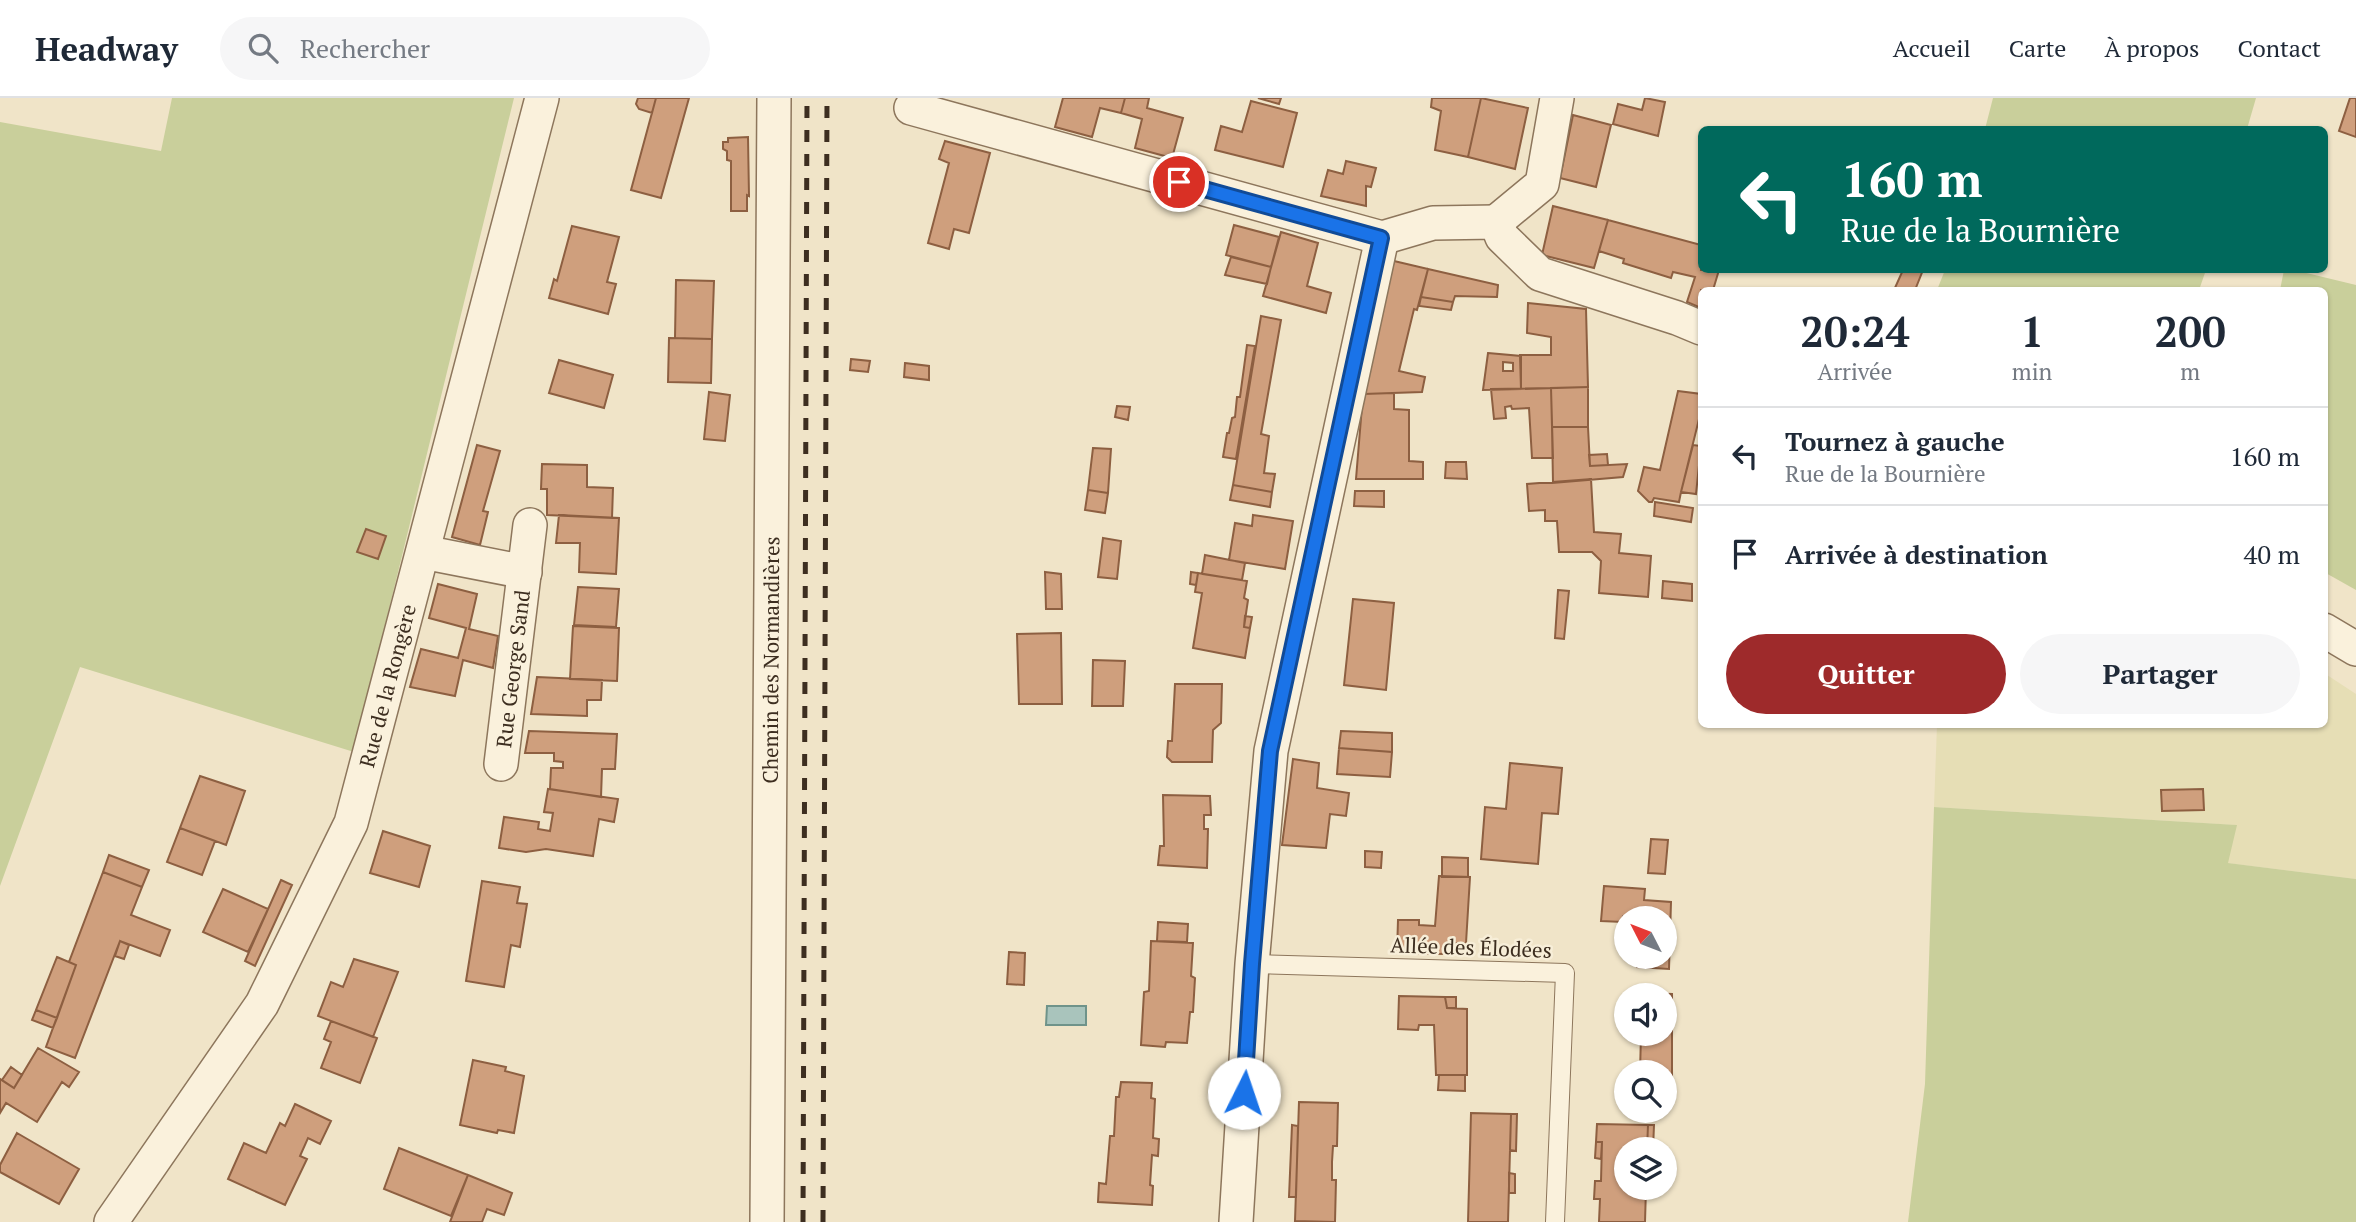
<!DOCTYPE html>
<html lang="fr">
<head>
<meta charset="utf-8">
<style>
	body { margin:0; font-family:"PT Serif",serif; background:#f6f6f7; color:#1f2937; height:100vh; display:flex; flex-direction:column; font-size:26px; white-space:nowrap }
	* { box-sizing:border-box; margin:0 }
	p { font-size:23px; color:#747a83 }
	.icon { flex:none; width:38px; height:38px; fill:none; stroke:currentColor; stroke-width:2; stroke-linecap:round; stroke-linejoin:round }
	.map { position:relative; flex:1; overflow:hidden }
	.side { position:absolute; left:1698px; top:189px; width:630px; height:441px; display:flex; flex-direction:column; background:#fff; border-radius:10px; box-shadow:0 2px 5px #0004 }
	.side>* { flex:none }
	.hud { position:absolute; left:1698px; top:28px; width:630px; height:147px; border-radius:10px; box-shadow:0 2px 5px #0004; background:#00695c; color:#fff; overflow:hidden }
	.needle { width:46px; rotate:312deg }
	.buttons { position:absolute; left:1614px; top:808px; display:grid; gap:14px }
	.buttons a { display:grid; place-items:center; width:63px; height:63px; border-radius:50%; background:#fff; box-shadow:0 2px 5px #0004; font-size:35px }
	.pin { position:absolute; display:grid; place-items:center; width:60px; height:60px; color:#fff; margin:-30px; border:4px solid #fff; border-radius:50%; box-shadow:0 2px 7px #0007 }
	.me { position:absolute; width:77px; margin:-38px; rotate:4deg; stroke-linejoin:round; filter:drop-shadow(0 0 5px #0008) }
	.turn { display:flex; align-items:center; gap:24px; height:147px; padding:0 28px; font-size:32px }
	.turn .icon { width:91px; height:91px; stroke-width:2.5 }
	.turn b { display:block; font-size:49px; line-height:60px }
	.eta { display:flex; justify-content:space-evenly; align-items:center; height:119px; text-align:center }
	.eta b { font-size:42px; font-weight:800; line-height:49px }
	.primary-button { display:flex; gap:14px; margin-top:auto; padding:14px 28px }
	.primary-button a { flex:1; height:80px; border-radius:42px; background:#9e2a2b; color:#fff; font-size:28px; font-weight:800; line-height:80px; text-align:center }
	.primary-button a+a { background:#f6f6f7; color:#1f2937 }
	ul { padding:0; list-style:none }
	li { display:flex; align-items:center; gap:21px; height:98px; padding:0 28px; border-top:2px solid #e0e1e3 }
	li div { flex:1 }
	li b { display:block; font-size:26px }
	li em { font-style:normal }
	header { display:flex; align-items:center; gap:42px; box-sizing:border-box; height:98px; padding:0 35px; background:#fff; border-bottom:2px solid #e0e1e3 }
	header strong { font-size:33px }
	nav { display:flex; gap:38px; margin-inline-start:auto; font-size:24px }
	.search { width:490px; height:63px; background:#f6f6f7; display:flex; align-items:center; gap:18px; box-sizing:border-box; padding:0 24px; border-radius:38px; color:#747a83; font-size:26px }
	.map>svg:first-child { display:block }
	.farmland { fill:#e6deb5 }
	.green { fill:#c9cf9b }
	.water { fill:#a9c4bc; stroke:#6f938a; stroke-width:2 }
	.building { fill:#cf9f7d; stroke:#8d5f41; stroke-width:2; fill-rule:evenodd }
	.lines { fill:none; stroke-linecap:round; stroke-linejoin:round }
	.lane-casing { stroke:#8d765c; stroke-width:20 }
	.street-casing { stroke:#8d765c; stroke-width:36 }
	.lane { stroke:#faf1dc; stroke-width:18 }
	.street { stroke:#faf1dc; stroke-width:33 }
	.rail { stroke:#3d2e20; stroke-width:5; stroke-dasharray:12 12; stroke-linecap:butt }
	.route-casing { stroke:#114b97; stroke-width:18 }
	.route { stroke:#1a73e8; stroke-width:12 }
	.labels { text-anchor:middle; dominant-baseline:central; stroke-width:5; stroke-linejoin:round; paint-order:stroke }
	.street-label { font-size:21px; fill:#3d2e20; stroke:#f7eed8 }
</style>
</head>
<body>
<header>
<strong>Headway</strong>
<div class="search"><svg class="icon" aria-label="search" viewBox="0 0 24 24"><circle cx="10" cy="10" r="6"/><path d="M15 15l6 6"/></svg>Rechercher</div>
<nav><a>Accueil</a><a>Carte</a><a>À propos</a><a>Contact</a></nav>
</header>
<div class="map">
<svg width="2356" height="1124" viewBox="0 0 2356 1124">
	<rect width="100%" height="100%" fill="#f0e4c8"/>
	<path class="farmland" d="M2324 575 2356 596V781L2227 765 2236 727 1934 709 1937 627 2324 626Z"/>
	<path class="green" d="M172 0H514L354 654 80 569 0 788V24L161 53Z
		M1993 0H2256L2247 31H1985Z
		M1945 172H2206L2199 192H1937Z
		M2284 172H2294L2356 187V492L2324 474V192H2280Z
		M1934 709 2237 727 2228 765 2356 781V1124H1908L1925 986Z"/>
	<path class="water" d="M1047 908H1086V927H1046Z"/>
	<path class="building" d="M638 0H656L652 15 639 11 636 6Z
		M656 0H689L661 100 631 92Z
		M1063 0H1125L1121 15 1100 10 1092 39 1055 29Z
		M1125 0H1149L1147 10 1183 20 1172 60 1135 50 1142 21 1121 15Z
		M1258 0H1281L1279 6Z
		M1432 0H1481L1468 59 1435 52 1441 13 1431 9Z
		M1481 0 1528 10 1515 71 1468 59Z
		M1645 0 1665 4 1658 38 1613 26 1618 6 1642 12Z
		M2350 0H2356V39L2339 33Z
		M1251 3 1297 15 1283 69 1215 52 1221 28 1242 34Z
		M1573 17 1611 27 1596 89 1560 80Z
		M748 39 749 98 747 97V113H731V63L727 62V53L723 51V44H728V40Z
		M945 43 990 55 969 135 954 131 949 151 928 145 949 65 939 61Z
		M1346 63 1376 70 1371 89 1366 88V108L1321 98 1328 72 1343 76Z
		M1553 108 1608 122 1594 170 1542 157Z
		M1608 122 1701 147V172H1719L1713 192H1701V210L1687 204 1695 179 1673 174 1671 180 1623 165 1624 161 1599 153Z
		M1234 127 1279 139 1271 169 1226 157Z
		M572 128 619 139 607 184 616 186 608 216 549 200 554 181 557 183Z
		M1281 134 1318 145 1307 188 1331 195 1326 215 1263 198Z
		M1231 159 1271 169 1267 186 1225 177Z
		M1394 163 1428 171 1417 212 1414 211 1399 273 1425 279 1422 294 1363 296Z
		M1428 171 1498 187 1497 199 1455 198 1453 204 1421 199Z
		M1903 172H1923L1915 192H1894Z
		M676 182 714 183 712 241 675 240Z
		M1421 199 1453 204 1451 212 1419 208Z
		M1528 205 1586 211 1588 289 1521 291 1520 257H1551V239L1527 235Z
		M1261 218 1281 222 1261 336 1269 338 1264 375 1275 376 1272 394 1233 387Z
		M669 240 712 241 711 285 668 284Z
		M1247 247 1255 248 1236 361 1223 359 1227 335H1229L1232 320 1235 319 1237 299H1240Z
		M1488 255 1521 258V291L1483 292ZM1503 264 1513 265V273H1503Z
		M851 261 870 263 868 274 850 272Z
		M559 262 613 277 604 310 549 295Z
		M905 265 929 268V282L904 279Z
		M1588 289V329H1552L1551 290Z
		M1551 290 1553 360H1532L1529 310 1512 311 1511 308 1505 309 1506 320 1494 321 1491 291Z
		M1678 293 1701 296V313L1681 394 1679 404 1654 400 1652 404H1649L1638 393 1644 369 1660 372Z
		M709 294 730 297 725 343 704 341Z
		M1394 295V311L1409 312V363L1423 364V381H1356L1363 296Z
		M1117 308 1130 309 1128 322 1115 319Z
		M1552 329H1588L1590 368 1627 366 1623 379 1553 385Z
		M477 347 500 353 483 413 488 414 480 447 452 439Z
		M1693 347 1701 348 1696 396 1681 394Z
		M1093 350 1111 351 1108 395 1088 392Z
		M1607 356 1608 367 1590 368 1589 357Z
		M1446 364H1466L1467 381 1445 380Z
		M542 366 587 367V389L613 390 612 420 547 417V391H541Z
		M1591 381 1594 434 1621 436 1619 455 1651 458 1648 499 1599 495 1601 463 1592 454H1559L1557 423H1545V412L1529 413 1527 386Z
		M1233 387 1272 394 1270 409 1230 402Z
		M1088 392 1108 395 1105 415 1085 412Z
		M1355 393H1384V409L1354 408Z
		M1655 404 1693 410 1691 424 1654 418Z
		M559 417 619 420 616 476 579 474 580 445H556Z
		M1253 417 1293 423 1285 471 1229 462 1235 425 1252 428Z
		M366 431 386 438 378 461 357 454Z
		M1103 440 1121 443 1117 481 1098 479Z
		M1205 457 1245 465 1242 482 1202 476Z
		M1045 474 1061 476 1062 511H1046Z
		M1191 474 1198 475 1196 487 1190 486Z
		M1198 475 1247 483 1244 500 1248 502 1244 529 1250 530 1245 560 1193 550 1202 495 1195 494Z
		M1663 483 1692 486V503L1662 500Z
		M438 486 477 496 469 531 498 538 493 570 463 562 455 598 410 589 421 551 458 560 466 530 429 520Z
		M578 489 619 491 616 529 574 527Z
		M1558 492 1569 493 1564 541 1555 540Z
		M1353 501 1394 505 1386 592 1344 587Z
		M1245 518 1252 519 1250 530 1244 529Z
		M573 528 619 530 617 583 570 581Z
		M1061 535 1062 606H1019L1017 536Z
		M1093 562 1125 563 1123 608H1092Z
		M537 579 602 582 601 602H587V618L531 616Z
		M1175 586H1222L1221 625 1213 632 1212 664H1172L1167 659 1168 643H1172Z
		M529 633 617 636 615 671H602L601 699 550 691 551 670H563V664L554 663V655H525Z
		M1341 633 1392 635V654L1339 650Z
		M1339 650 1392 654 1390 679 1337 676Z
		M1293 661 1319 665 1317 690 1349 695 1346 718 1330 716 1326 750 1282 747Z
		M1510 665 1562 670 1558 716 1542 715 1538 766 1481 761 1485 709 1506 711Z
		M200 678 245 693 226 747 180 730Z
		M548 691 618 701 614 724 599 721 593 758 546 751 526 754 499 750 504 719 539 724 538 731 550 733 553 715 544 714Z
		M2203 691 2204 712 2162 713 2161 692Z
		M1163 697 1210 698 1211 717H1204V731H1208L1207 770 1158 767 1160 748H1164Z
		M180 730 215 743 202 777 167 764Z
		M383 733 430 748 419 789 370 775Z
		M1651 741 1668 742 1665 776 1648 775Z
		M1365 753 1382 754 1381 770 1365 769Z
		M109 757 149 772 142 789 103 774Z
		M1442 759 1468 760V779H1442Z
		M103 774 142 789 131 817 170 832 160 858 120 843 75 960 46 949 76 867 69 864Z
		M1439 778 1470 779 1466 845H1446L1444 856 1397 855 1398 822H1419V827L1435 828Z
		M281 782 292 787 255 868 245 863Z
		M482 783 520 789 517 805 527 806 520 849 511 847 504 889 466 883Z
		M1604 788 1645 791 1644 802 1671 804 1669 871 1637 869 1638 859H1664V821H1639V819L1623 818V824L1601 823Z
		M223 791 268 811 248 854 203 834Z
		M1158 824 1188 826 1187 844 1157 843Z
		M120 843 129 847 124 861 115 858Z
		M1151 843 1193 845 1191 878 1195 880 1193 914H1190L1187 945 1166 944 1165 949 1141 947 1144 894 1149 893Z
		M1446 845 1455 846V856H1444Z
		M1009 854 1025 855 1024 887 1007 886Z
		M57 859 76 867 57 920 36 912Z
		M354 861 398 874 373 939 318 918 331 884 343 889Z
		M1638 895 1672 896V999H1664V975H1640L1641 936H1664V898H1638Z
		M1399 898 1445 899 1447 910 1467 911V977H1436L1434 927H1419L1418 932 1398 931Z
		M1445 899H1456V910H1447Z
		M36 912 57 920 53 930 32 922Z
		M331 923 377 940 360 985 321 970 331 944 324 941Z
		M38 950 79 974 69 989 62 984 37 1024 6 1005 0 1015V981L14 990Z
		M473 962 506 969 505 973 524 978 514 1035 498 1032 497 1035 460 1027Z
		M11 969 22 977 14 990 2 982Z
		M1439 977H1465V993L1438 992Z
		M1121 984 1152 985 1151 1000 1155 1001 1153 1040 1159 1041 1158 1058 1152 1057 1150 1087 1153 1088 1152 1107 1098 1104 1099 1085 1106 1086 1110 1038H1114L1116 999H1119Z
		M1299 1004 1338 1005 1337 1048H1333L1332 1064V1082H1336L1335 1124 1295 1123Z
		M295 1006 331 1023 320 1046 308 1040 300 1058 307 1061 285 1107 228 1081 244 1045 266 1055 280 1025 285 1028Z
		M1471 1015 1511 1016 1508 1124H1468Z
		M1511 1016H1517L1516 1053 1510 1052Z
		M1597 1026 1648 1027 1647 1052H1626V1090H1646L1645 1124H1599L1600 1101H1594L1595 1083H1601L1602 1044H1596Z
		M1292 1027 1298 1028 1296 1099H1289Z
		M1648 1027H1654L1653 1052H1647Z
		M17 1035 79 1071 59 1106 0 1074V1067Z
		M1596 1044H1602L1601 1061 1595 1060Z
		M399 1050 468 1077 451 1118 384 1091Z
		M1509 1075 1515 1076V1095H1509Z
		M468 1077 512 1095 504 1117 487 1111 482 1124H450Z"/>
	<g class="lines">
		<g class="lane-casing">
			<path id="lane" d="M1252 866 1565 875 1555 1124"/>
		</g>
		<g class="street-casing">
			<g id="street">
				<path d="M911 10 1382 140 1433 125 1496 124 1502 139 1540 176 1677 220 1701 230"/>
				<path d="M1496 124 1542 86 1557 0"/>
				<path d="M423 454 525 474"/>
				<path d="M2324 532 2356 551"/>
				<path id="s1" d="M501 666 530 427"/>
				<path id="s2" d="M111 1124 262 906 351 725 542 0"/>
				<path id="s3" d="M767 1124 774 0"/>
				<path d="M1236 1124 1252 866 1271 653 1382 140"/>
			</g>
		</g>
		<use href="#lane" class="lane"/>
		<use href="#street" class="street"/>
		<path class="rail" d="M803 1124 807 0
			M823 1124 827 0"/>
	</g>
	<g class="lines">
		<g class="route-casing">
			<path id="route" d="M1179 84 1381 140 1270 653 1252 866 1244 995"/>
		</g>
		<use href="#route" class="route"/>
	</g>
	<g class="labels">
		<g class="street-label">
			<text stroke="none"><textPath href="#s3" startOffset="562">Chemin des Normandières</textPath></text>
			<text stroke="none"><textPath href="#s1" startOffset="96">Rue George Sand</textPath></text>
			<text stroke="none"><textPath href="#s2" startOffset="609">Rue de la Rongère</textPath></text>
			<text transform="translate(1471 849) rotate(2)">Allée des Élodées</text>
		</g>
	</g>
</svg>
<div class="buttons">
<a><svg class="needle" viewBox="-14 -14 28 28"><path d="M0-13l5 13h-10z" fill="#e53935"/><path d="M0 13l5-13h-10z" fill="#747a83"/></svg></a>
<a><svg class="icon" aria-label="sound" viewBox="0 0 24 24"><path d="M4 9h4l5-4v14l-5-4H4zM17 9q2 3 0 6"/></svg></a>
<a><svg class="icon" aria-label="search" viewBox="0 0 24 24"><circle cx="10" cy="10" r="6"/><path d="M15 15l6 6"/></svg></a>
<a><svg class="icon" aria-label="layers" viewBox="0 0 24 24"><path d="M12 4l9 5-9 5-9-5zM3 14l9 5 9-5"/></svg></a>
</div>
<div class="pin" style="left:1179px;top:84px;background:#d93025"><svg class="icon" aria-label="arrive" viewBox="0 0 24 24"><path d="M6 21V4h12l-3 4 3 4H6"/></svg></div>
<svg class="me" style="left:1244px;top:995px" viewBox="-20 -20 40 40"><circle r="19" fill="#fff"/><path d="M0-13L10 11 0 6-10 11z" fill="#1a73e8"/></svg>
<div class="hud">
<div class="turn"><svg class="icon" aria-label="left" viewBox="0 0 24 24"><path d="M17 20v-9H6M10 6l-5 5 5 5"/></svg><div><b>160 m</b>Rue de la Bournière</div></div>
</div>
<section class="side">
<div class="eta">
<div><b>20:24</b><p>Arrivée</p></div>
<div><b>1</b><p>min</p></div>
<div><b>200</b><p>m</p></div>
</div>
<ul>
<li><svg class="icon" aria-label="left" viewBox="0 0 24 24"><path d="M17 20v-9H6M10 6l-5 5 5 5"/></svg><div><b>Tournez à gauche</b><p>Rue de la Bournière</p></div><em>160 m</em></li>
<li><svg class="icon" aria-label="arrive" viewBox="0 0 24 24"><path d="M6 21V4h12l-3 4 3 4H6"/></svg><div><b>Arrivée à destination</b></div><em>40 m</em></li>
</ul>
<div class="primary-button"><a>Quitter</a><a>Partager</a></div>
</section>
</div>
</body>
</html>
